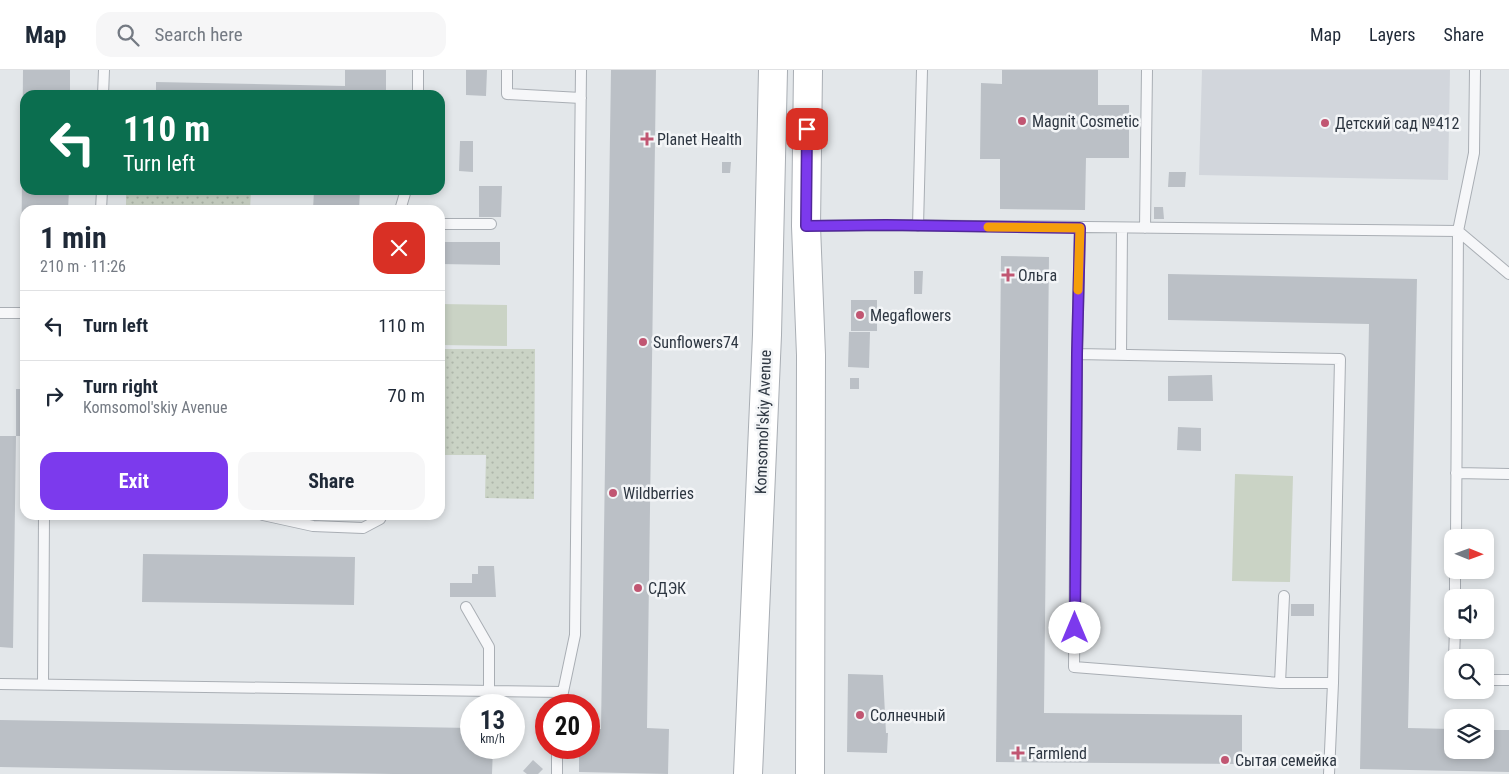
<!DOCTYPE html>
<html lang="en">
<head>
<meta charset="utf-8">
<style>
	body { margin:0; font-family:"Roboto Condensed",sans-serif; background:#f6f6f7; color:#1f2937; height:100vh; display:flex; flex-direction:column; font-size:19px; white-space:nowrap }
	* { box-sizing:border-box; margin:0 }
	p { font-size:16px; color:#747a83 }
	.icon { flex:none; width:28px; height:28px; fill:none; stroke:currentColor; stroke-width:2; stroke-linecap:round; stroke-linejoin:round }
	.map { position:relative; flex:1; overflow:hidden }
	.side { position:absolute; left:20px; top:135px; width:425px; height:315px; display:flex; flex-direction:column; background:#fff; border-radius:15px; box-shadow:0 2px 8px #0003 }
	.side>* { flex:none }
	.top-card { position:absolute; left:20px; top:20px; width:425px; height:105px; border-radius:15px; box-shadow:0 2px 8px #0003; background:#0b6e4f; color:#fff; overflow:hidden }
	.needle { width:32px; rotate:91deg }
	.controls { position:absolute; left:1444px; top:459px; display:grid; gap:10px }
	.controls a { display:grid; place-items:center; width:50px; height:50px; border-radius:10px; background:#fff; box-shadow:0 2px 8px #0003; font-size:25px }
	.speed { position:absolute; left:460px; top:624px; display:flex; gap:10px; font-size:25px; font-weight:700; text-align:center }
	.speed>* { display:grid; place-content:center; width:65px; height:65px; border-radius:50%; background:#fff; box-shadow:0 2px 8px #0003; line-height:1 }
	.speed small { font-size:12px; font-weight:400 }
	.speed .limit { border:8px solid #d22; background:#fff; color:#111 }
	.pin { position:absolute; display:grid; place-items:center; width:42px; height:42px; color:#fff; margin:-21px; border-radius:10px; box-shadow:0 2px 8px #0006 }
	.me { position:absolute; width:55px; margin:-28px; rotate:0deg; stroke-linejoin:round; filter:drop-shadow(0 0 4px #0008) }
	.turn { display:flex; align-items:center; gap:18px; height:105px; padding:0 20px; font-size:22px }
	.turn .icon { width:65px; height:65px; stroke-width:2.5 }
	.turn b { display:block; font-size:35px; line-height:42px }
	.round { display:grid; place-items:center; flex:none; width:52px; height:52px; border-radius:15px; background:#f6f6f7 }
	.head { display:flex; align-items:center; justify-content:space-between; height:85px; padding:0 20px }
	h1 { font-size:30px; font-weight:700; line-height:38px }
	.primary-button { display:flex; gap:10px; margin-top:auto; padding:10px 20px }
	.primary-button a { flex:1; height:58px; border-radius:15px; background:#7c3aed; color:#fff; font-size:20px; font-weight:700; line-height:58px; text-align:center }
	.primary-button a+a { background:#f6f6f7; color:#1f2937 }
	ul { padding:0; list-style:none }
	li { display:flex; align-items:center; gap:15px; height:70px; padding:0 20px; border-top:1px solid #e0e1e3 }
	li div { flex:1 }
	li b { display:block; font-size:19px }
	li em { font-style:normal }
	header { display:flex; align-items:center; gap:30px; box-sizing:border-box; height:70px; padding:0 25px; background:#fff; border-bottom:1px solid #e0e1e3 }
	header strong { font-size:24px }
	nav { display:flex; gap:28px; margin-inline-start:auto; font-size:18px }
	.search { width:350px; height:45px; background:#f6f6f7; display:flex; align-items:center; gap:12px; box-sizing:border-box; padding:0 18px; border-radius:15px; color:#747a83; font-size:19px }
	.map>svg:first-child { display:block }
	.built { fill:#d2d6dc }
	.park { fill:url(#park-dots) }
	.garden { fill:#cad3c5 }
	.building { fill:#bbc0c6 }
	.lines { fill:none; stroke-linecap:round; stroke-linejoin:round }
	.lane-casing { stroke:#a9aeb4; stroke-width:12 }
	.secondary-casing { stroke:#a9aeb4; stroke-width:30 }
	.lane { stroke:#f6f7f9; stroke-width:10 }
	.secondary { stroke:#fff; stroke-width:28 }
	.route-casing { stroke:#51269a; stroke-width:12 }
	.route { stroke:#7c3aed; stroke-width:9 }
	.slow { stroke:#f59e0b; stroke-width:9 }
	.poi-dot { fill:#c15672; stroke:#f3f5f7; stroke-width:2 }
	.labels { text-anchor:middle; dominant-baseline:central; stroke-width:5; stroke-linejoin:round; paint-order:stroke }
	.poi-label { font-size:16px; fill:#2d3641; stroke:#f3f5f7; text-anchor:start }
	.street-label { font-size:16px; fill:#2d3641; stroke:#f3f5f7 }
</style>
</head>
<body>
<header>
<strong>Map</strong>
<div class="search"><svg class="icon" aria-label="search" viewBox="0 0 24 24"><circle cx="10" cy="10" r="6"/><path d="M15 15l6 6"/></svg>Search here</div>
<nav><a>Map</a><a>Layers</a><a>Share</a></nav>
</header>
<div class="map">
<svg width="1509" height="704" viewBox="0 0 1509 704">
	<defs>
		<pattern id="park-dots" width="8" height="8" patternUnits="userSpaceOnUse" patternTransform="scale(1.25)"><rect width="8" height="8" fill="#cad3c5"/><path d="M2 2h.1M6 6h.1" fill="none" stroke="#aeb6aa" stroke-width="1.8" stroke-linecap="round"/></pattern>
	</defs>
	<rect width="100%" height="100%" fill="#e3e7ea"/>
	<path class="built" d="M1202 0H1450L1448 110 1199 105Z"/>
	<path class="park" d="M126 120H251L250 140H126Z
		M440 279H535L534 429 485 428 486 385H440Z"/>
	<path class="garden" d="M440 234 507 235V276L440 275Z
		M1235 404 1293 406 1290 512 1232 511Z"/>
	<path class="building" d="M23 0H70V25H25V120H69L68 140H25V218H21Z
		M345 0H386V25H156V12L345 16Z
		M466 0H487L486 26 466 25Z
		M611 0H656L647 658 669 659 668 704 579 702V678H589V659H601Z
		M1002 0H1098V35H1129V88H1086L1085 140 1000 139V89H980L981 13 1002 14Z
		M460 71H473V102L459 101Z
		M722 92H731L730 103H722Z
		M1169 102H1186L1185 117H1168Z
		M479 116H502L501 147H479Z
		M314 120H360L359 140H313Z
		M1154 137H1163L1164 149H1154Z
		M440 172H500V195L440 194Z
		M1001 186 1049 187 1044 643 1242 645V694L996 692Z
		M914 201H923L922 224H914Z
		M1168 204 1417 209 1408 658 1452 659V680H1485V660H1509V702L1360 699 1369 254 1168 250Z
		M851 230H877V261H851Z
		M849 262H870L869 298 848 297Z
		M1212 305 1213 331H1168V306Z
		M850 308H859V319H850Z
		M16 319H25V366H16L13 578 0 577V366H16Z
		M1178 357 1201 358V381L1177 380Z
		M143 484 355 487 354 535 142 532Z
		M478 496H494L496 527H450V513H472V504H478Z
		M1291 534H1314V546H1291Z
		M848 604 883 605 886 663H888L887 683 847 682Z
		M0 650 471 658V678H493L492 704H393L0 697Z
		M533 690 543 699 538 704H527L523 701Z"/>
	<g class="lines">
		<g class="lane-casing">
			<path id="lane" d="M507 0V24L581 28
				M1475 0 1474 83 1458 161 1509 204
				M103 25 104 0
				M418 25V0
				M101 140 102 120
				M400 140 406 120
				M440 154H491
				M806 156 886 155 1458 161 1456 468
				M918 156 922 0
				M1080 157 1077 284 1074 597 1280 613H1333L1329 704
				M1145 158 1147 0
				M0 243H25
				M1077 284 1340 289 1333 613
				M1121 285 1122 158
				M1456 403 1509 404
				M263 445 313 456 363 458 380 449 382 445
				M1455 528V500
				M466 537 489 577V621
				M1454 588 1455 560
				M1485 610H1509
				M1280 613 1284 526
				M0 614 563 622
				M43 614 44 445
				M561 635 563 622 575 565 581 0
				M557 704V678"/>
		</g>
		<g class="secondary-casing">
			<path id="secondary" d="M808 0 806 156 811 285 810 704
				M748 704 767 265 773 0"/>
		</g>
		<use href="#lane" class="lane"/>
		<use href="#secondary" class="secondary"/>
	</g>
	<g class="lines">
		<g class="route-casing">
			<path id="route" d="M807 59 806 156 886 155 1080 158 1077 284 1075 558"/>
		</g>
		<use href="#route" class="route"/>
		<path class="slow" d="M988 157 1080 158 1078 220"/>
	</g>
	<g class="poi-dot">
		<circle cx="1022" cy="51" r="5"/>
		<circle cx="1325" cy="53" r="5"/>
		<path d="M644.5 61.5h5v5h5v5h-5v5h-5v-5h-5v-5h5z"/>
		<path d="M1005.5 197.5h5v5h5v5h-5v5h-5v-5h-5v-5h5z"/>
		<circle cx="860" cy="245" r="5"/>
		<circle cx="643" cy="272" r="5"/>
		<circle cx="613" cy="423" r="5"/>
		<circle cx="638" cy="518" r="5"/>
		<circle cx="860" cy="645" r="5"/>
		<path d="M1015.5 675.5h5v5h5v5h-5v5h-5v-5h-5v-5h5z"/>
		<circle cx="1225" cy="690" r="5"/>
	</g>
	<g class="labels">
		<g class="poi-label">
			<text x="1032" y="51">Magnit Cosmetic</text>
			<text x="1335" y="53">Детский сад №412</text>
			<text x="657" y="69">Planet Health</text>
			<text x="1018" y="205">Ольга</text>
			<text x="870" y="245">Megaflowers</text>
			<text x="653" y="272">Sunflowers74</text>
			<text x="623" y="423">Wildberries</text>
			<text x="648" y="518">СДЭК</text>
			<text x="870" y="645">Солнечный</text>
			<text x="1028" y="683">Farmlend</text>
			<text x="1235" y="690">Сытая семейка</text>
		</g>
		<g class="street-label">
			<text transform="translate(763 352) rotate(-88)">Komsomol'skiy Avenue</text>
		</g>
	</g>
</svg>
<div class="controls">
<a><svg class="needle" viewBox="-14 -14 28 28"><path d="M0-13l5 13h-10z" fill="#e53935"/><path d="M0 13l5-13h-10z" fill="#747a83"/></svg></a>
<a><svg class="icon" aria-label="sound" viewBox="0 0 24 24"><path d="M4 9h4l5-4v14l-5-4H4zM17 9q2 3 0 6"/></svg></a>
<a><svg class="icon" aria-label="search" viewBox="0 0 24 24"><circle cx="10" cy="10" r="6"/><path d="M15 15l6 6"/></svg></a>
<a><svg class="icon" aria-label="layers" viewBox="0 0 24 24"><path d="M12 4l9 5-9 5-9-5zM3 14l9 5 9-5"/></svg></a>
</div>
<div class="speed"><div>13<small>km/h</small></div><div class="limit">20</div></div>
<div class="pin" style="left:807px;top:59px;background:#d93025"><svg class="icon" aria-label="arrive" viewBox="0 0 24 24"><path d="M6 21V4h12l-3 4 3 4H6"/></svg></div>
<svg class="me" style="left:1075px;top:558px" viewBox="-20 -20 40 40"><circle r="19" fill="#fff"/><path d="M0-13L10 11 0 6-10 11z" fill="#7c3aed"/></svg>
<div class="top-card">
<div class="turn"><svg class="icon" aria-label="left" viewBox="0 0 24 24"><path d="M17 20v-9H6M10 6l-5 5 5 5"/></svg><div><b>110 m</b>Turn left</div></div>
</div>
<section class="side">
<div class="head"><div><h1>1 min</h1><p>210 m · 11:26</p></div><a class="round" style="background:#d93025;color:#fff"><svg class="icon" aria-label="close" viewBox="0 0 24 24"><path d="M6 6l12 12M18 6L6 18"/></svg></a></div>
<ul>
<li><svg class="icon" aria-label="left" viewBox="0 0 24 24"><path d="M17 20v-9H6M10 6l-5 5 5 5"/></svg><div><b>Turn left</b></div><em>110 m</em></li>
<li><svg class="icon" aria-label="right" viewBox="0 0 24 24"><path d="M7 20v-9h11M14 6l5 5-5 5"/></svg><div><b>Turn right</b><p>Komsomol'skiy Avenue</p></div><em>70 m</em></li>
</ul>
<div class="primary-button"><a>Exit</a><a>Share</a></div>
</section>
</div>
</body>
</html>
